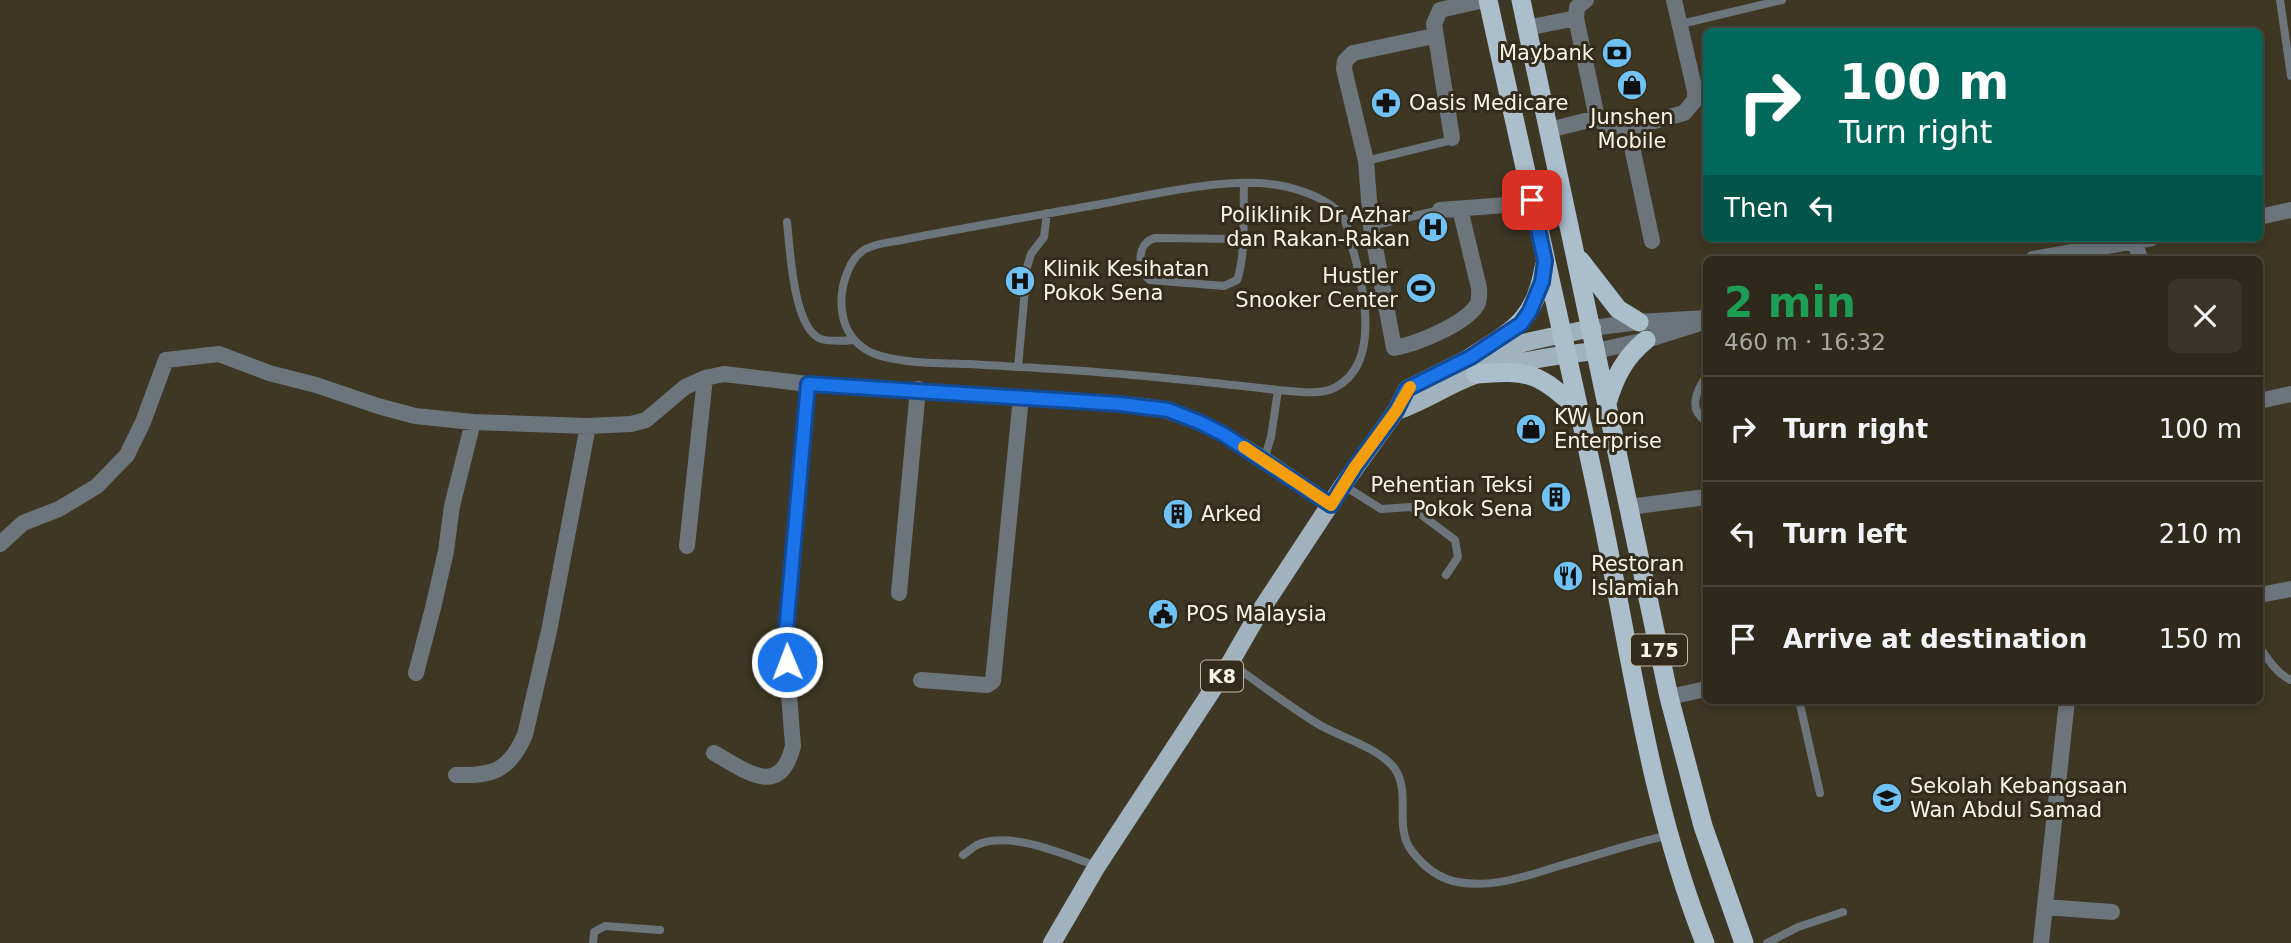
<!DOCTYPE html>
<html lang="en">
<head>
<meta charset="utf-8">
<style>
	body { margin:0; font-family:"DejaVu Sans",sans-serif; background:#3a3528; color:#f1f3f6; height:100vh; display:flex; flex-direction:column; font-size:26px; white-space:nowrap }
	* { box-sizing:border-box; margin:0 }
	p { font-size:23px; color:#a7a6a3 }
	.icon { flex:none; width:38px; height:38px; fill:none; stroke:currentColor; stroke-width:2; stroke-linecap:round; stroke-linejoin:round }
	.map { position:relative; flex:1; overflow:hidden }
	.panel { position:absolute; left:1703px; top:256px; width:560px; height:448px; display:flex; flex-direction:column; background:#2e291b; border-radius:10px; box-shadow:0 4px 10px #0003,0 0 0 2px #49453a }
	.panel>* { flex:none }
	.top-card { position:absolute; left:1703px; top:28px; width:560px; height:214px; border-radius:10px; box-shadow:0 4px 10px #0003,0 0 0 2px #49453a; background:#00695c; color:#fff; overflow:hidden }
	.pin { position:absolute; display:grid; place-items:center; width:60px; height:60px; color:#fff; margin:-30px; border-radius:14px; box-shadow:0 4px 10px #0006 }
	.me { position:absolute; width:77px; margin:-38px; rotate:359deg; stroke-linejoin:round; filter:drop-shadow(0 0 5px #0008) }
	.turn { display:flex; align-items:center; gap:24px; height:147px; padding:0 21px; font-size:32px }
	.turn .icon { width:91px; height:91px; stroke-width:2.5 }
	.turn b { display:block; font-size:49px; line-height:60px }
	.then { display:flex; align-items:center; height:66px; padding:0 21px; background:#0003; gap:14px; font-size:26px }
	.round { display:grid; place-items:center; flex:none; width:74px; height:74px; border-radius:10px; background:#3a3528 }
	.head { display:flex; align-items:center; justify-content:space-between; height:119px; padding:0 21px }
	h1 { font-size:42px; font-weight:800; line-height:52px; color:#1e9e55 }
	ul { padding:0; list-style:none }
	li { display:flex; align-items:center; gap:21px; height:105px; padding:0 21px; border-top:2px solid #49453a }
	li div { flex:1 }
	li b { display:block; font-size:26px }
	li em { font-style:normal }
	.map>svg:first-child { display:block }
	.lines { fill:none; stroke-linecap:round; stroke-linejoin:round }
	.service { stroke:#6c757b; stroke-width:8 }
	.minor { stroke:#6c757b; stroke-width:16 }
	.primary { stroke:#a0b2be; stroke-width:18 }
	.trunk { stroke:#aabecc; stroke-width:19 }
	.route-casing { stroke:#114b97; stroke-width:18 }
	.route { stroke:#1a73e8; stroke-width:12 }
	.slow { stroke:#f59e0b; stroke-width:12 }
	.labels { text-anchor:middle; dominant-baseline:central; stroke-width:6; stroke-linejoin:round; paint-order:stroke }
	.shield { fill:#342c1a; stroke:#bdb8aa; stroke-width:2 }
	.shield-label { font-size:19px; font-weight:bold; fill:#f8f4e8 }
	.poi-label { font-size:21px; fill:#f8f4e8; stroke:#342c1a; text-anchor:start }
</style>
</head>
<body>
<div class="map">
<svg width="2291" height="943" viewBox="0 0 2291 943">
	<rect width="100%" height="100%" fill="#3e3724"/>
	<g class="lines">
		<path class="service" d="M2280 0 2291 76
			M1681 24 1782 0
			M1366 161 1448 141 1452 138
			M787 222C790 248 793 329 821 339 831 342 843 341 854 340
			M1371 226 1440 210
			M1242 239 1155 238C1137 242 1136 270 1150 280L1224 286 1237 280C1246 256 1243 210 1244 183
			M1018 367 1027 267 1031 254 1044 237 1047 213
			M1706 377C1696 391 1688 410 1706 421
			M1264 460 1271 437 1278 390C1222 384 1165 377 1108 373 1062 369 1016 367 969 364 942 363 887 364 865 349 839 332 837 299 847 273 858 244 875 245 902 240 968 227 1034 216 1101 204 1157 194 1241 172 1295 189 1312 194 1336 204 1344 219 1349 228 1350 240 1353 250 1364 289 1381 363 1336 387 1321 396 1295 391 1278 390
			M1343 485 1381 509 1411 507 1455 540 1458 557 1446 575
			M2259 646C2267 658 2277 674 2291 680
			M1230 663C1259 683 1287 705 1318 724 1340 737 1380 748 1395 769 1411 793 1394 826 1411 850 1423 866 1439 879 1458 882 1492 889 1530 875 1562 865 1598 855 1633 843 1669 835
			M1799 700 1820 793
			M963 855C968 852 973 847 977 845 1010 830 1065 855 1097 866
			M593 943 594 932 605 926 660 930
			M1767 943 1798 927 1843 912"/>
		<path class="minor" d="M1586 0 1577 7 1576 18 1597 118 1608 127 1628 128 1684 113 1695 100V91L1674 0
			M1527 28 1576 18
			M1434 36 1353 53 1345 61 1344 69 1366 161 1371 226 1394 348C1417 344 1465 324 1477 305 1480 300 1479 294 1479 288L1460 209
			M1628 128 1652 241
			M1549 130 1597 118
			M1452 138 1434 24 1440 10 1484 0
			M1440 210 1506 205 1532 200
			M2259 217 2291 210
			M2135 241 2140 259
			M2033 259 2152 238
			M1592 328 1639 322 1706 318
			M1596 351 1646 340 1697 324
			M2259 401 2291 394
			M1629 507 1706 497
			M0 544 23 523 59 509 97 486 127 455 143 422 166 360 219 354 269 373 316 385 378 406 415 416 473 422 588 426 631 424 646 420 685 387 705 378 724 374 808 384 1145 406C1215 418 1273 466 1331 505
			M687 546 705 378
			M899 593 918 389
			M2259 595 2291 589
			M416 673 433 608 446 551 452 506 473 422
			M921 680 987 685 993 681 1021 397
			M1669 697 1706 689
			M714 753C745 770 780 800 793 746L785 643 808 384
			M456 775C493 776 509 771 525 735L549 631 588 426
			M2045 907 2112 912
			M2041 943 2067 700"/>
		<path class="primary" d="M1396 411C1424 402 1447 385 1475 375 1511 362 1557 355 1596 351
			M1052 943 1097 866 1230 663 1257 616 1343 485 1396 411 1407 389 1471 357 1531 341 1592 328"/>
		<path class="trunk" d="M1488 0C1525 171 1565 341 1601 512 1631 656 1650 805 1705 943
			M1521 0 1669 697 1703 826 1744 943
			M1580 260 1618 309 1639 322
			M1471 357C1513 330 1535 321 1544 267
			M1476 374C1531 369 1539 374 1579 410
			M1607 403C1615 377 1624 358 1646 340"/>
	</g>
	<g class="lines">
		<g class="route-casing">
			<path id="route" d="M787 662 785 643 808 384 1120 404 1168 410 1199 422 1223 434 1331 505 1355 467 1396 411 1407 389 1471 357 1521 324 1530 311 1542 282 1545 261 1532 200"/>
		</g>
		<use href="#route" class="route"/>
		<path class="slow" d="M1244 447 1331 505 1355 467 1396 411 1410 387"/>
	</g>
	<defs>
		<g id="bank-disc" transform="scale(1.575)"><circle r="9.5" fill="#70c1f4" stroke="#342c1a"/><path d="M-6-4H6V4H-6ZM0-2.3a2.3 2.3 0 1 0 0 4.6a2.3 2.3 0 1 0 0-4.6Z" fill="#111"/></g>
		<g id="shop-disc" transform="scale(1.575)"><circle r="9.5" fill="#70c1f4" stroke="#342c1a"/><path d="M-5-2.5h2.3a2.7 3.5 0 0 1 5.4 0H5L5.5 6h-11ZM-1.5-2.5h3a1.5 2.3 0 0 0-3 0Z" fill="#111"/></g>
		<g id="pharmacy-disc" transform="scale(1.575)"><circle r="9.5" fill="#70c1f4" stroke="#342c1a"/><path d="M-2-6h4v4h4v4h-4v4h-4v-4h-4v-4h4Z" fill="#111"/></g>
		<g id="hospital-disc" transform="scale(1.575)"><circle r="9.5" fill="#70c1f4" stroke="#342c1a"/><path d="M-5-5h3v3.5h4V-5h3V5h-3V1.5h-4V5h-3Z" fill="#111"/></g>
		<g id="stadium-disc" transform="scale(1.575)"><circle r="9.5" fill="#70c1f4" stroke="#342c1a"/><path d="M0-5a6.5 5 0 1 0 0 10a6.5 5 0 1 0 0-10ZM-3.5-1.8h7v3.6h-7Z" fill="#111"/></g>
		<g id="building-disc" transform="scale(1.575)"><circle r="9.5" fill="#70c1f4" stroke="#342c1a"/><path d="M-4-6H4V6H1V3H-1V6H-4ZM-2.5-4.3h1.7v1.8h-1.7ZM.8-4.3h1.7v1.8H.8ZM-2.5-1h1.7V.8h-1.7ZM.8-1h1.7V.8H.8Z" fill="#111"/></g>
		<g id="restaurant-disc" transform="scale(1.575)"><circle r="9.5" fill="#70c1f4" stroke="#342c1a"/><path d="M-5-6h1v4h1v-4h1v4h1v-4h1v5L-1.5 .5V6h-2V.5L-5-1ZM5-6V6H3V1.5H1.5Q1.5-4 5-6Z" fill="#111"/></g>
		<g id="civic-disc" transform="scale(1.575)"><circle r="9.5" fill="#70c1f4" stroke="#342c1a"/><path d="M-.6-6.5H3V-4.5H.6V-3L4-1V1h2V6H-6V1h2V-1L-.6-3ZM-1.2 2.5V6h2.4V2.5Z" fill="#111"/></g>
		<g id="school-disc" transform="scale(1.575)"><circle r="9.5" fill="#70c1f4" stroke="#342c1a"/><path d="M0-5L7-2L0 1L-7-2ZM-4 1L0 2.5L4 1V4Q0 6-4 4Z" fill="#111"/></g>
	</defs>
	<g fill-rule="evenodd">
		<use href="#bank-disc" x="1617" y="53"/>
		<use href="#shop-disc" x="1632" y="85"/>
		<use href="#pharmacy-disc" x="1386" y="103"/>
		<use href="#hospital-disc" x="1433" y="227"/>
		<use href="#hospital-disc" x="1020" y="281"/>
		<use href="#stadium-disc" x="1421" y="288"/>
		<use href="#shop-disc" x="1531" y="429"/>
		<use href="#building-disc" x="1556" y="497"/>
		<use href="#building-disc" x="1178" y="514"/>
		<use href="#restaurant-disc" x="1568" y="576"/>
		<use href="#civic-disc" x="1163" y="614"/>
		<use href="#school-disc" x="1887" y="798"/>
	</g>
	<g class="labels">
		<g class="shield">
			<rect x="1631" y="634.5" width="56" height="31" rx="5"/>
			<rect x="1201" y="660.5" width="42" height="31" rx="5"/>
		</g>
		<g class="shield-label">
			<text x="1659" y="650">175</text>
			<text x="1222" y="676">K8</text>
		</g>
		<g class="poi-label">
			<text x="1594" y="53" text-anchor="end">Maybank</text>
			<text x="1409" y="103">Oasis Medicare</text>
			<text x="1632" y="117" text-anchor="middle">Junshen<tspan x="1632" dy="24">Mobile</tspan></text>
			<text x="1410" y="215" text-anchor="end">Poliklinik Dr Azhar<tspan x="1410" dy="24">dan Rakan-Rakan</tspan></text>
			<text x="1043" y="269">Klinik Kesihatan<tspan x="1043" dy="24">Pokok Sena</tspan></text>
			<text x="1398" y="276" text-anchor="end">Hustler<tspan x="1398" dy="24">Snooker Center</tspan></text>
			<text x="1554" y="417">KW Loon<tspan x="1554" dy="24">Enterprise</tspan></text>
			<text x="1533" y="485" text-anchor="end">Pehentian Teksi<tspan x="1533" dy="24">Pokok Sena</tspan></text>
			<text x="1201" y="514">Arked</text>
			<text x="1591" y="564">Restoran<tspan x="1591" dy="24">Islamiah</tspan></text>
			<text x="1186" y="614">POS Malaysia</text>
			<text x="1910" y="786">Sekolah Kebangsaan<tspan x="1910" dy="24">Wan Abdul Samad</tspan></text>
		</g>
	</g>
</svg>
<div class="pin" style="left:1532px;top:200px;background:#d93025"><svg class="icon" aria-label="arrive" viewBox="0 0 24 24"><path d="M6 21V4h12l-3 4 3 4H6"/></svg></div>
<svg class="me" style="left:787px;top:662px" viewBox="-20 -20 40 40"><circle r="17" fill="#1a73e8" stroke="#fff" stroke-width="3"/><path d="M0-11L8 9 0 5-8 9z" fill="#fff"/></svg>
<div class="top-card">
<div class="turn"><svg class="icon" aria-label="right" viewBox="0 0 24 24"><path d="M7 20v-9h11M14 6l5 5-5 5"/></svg><div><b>100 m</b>Turn right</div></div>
<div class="then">Then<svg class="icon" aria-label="left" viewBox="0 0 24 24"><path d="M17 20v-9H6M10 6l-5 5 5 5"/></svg></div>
</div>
<section class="panel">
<div class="head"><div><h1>2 min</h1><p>460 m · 16:32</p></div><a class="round"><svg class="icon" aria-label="close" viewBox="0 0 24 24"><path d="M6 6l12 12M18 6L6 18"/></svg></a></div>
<ul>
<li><svg class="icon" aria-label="right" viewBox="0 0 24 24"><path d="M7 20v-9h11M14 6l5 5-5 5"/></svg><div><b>Turn right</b></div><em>100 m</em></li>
<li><svg class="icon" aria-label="left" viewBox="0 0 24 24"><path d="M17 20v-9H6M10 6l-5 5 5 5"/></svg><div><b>Turn left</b></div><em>210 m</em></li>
<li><svg class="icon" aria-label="arrive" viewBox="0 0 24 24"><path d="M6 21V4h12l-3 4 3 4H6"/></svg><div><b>Arrive at destination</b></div><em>150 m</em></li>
</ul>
</section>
</div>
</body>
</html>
